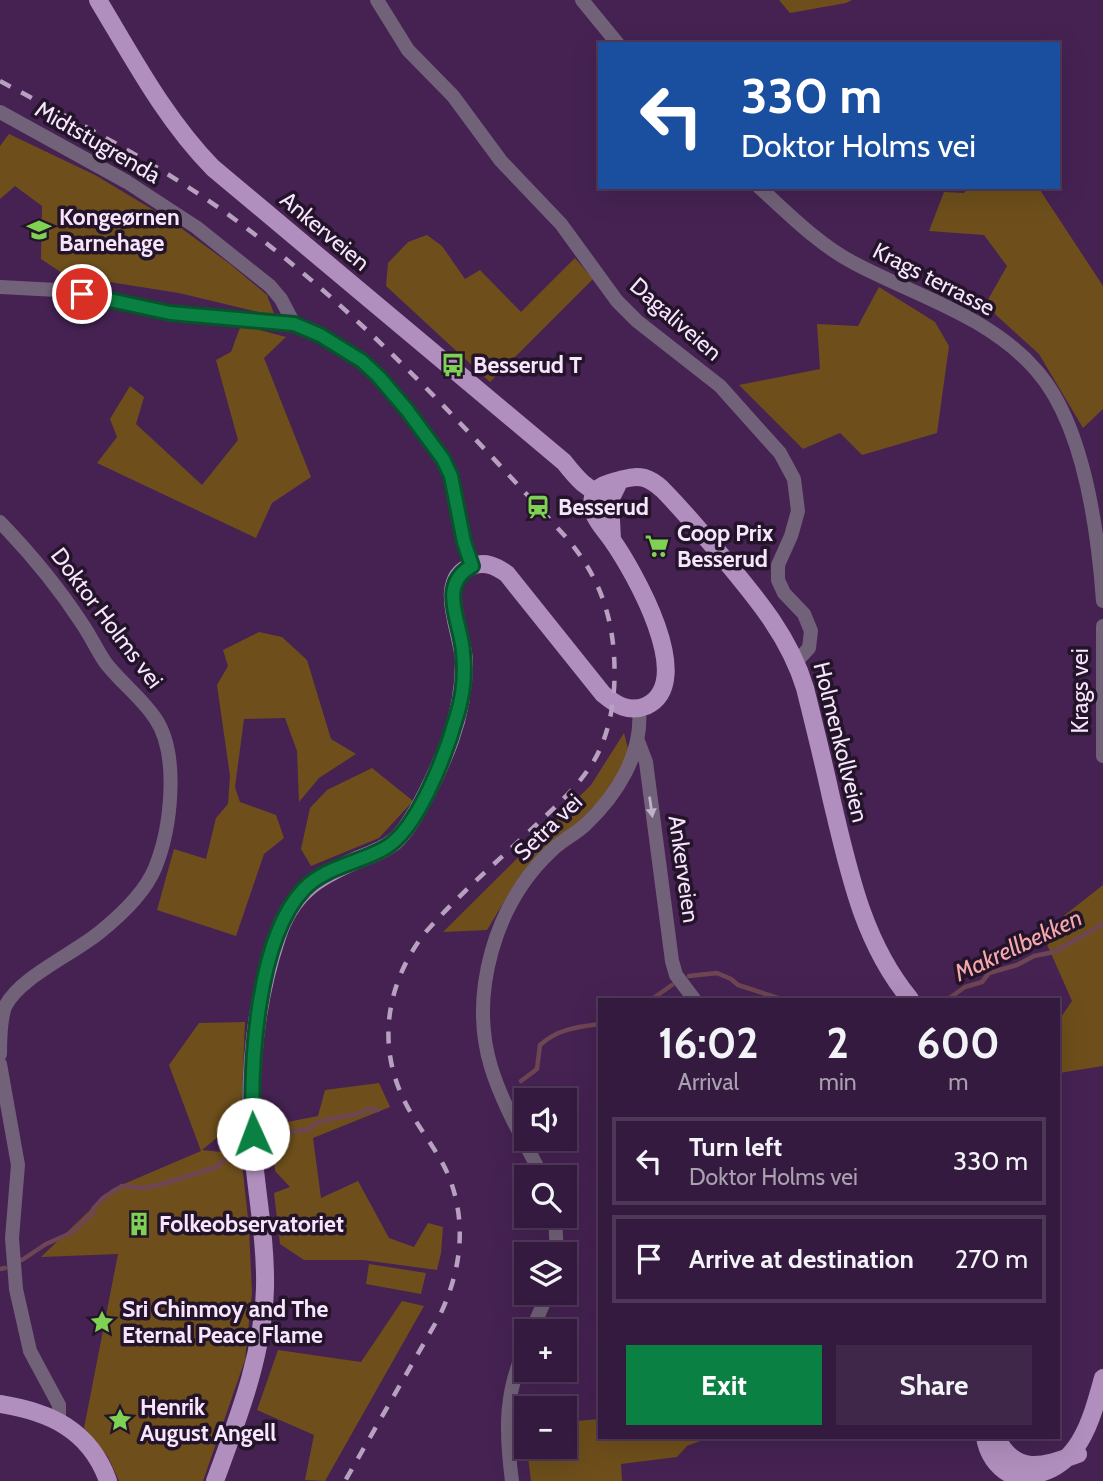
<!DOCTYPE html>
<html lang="en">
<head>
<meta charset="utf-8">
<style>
	body { margin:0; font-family:Cabin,sans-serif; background:#3f2749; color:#f1f3f6; height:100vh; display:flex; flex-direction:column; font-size:26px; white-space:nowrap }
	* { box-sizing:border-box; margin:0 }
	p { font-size:23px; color:#a9a1b0 }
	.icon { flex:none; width:38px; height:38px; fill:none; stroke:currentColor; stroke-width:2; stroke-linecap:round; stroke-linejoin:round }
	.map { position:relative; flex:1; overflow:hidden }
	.sheet { position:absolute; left:598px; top:998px; width:462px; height:441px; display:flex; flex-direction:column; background:#341a3e; border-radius:0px; box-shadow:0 7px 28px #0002,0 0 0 2px #4e3858 }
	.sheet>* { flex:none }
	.hud { position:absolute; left:598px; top:42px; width:462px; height:147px; border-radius:0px; box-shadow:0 7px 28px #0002,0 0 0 2px #4e3858; background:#1a4fa0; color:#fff; overflow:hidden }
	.tools { position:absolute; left:514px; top:1088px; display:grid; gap:14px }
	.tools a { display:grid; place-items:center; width:63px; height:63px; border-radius:0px; background:#341a3e; box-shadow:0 7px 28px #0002,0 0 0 2px #4e3858; font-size:35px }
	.pin { position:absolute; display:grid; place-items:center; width:60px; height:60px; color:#fff; margin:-30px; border:4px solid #fff; border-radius:50%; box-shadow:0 2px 7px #0007 }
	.me { position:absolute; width:77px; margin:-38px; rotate:358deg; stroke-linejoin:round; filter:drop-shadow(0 0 5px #0008) }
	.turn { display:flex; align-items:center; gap:24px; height:147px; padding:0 28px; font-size:32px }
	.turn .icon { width:91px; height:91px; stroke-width:2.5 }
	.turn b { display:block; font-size:49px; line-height:60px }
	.eta { display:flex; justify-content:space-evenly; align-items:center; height:119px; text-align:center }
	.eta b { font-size:42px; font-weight:800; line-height:49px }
	.primary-button { display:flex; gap:14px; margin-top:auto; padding:14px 28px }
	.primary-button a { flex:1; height:80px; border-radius:0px; background:#0b8043; color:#fff; font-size:28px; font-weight:800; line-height:80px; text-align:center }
	.primary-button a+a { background:#3f2749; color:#f1f3f6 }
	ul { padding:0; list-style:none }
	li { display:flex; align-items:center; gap:21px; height:88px; margin:0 14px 10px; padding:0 14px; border:4px solid #4e3858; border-radius:0px }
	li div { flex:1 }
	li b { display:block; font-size:26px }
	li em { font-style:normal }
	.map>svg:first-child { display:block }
	.green { fill:#6e4f1b }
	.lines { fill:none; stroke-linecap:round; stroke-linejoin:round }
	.stream { stroke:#6e4552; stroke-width:4.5 }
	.minor { stroke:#726279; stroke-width:14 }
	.major { stroke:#b08ebd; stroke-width:18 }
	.rail { stroke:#b7a0c0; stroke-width:4.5; stroke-dasharray:12 12; stroke-linecap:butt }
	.oneway { fill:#c1b1c8 }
	.route-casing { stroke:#07532c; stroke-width:18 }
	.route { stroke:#0b8043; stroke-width:12 }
	.labels { text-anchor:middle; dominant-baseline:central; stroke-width:7; stroke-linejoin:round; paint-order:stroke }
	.street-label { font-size:23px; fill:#f6e5fd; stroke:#231429 }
	.poi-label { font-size:23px; font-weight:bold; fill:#f6e5fd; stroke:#231429; text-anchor:start }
	.water-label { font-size:24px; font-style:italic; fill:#f7a8ac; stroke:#231429 }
</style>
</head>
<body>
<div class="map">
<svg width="1103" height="1481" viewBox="0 0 1103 1481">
	<rect width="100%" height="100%" fill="#452252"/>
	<path class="green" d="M779 0H852L846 3 790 13Z
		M9 134 95 175 170 220 230 264 267 295 275 316 179 293 65 275 41 259 42 206 15 186 0 199V146Z
		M969 187H1038L1103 286V409L1083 428 1039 354 985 305 1007 266 984 235 929 231 944 192 964 193Z
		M427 235 442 246 465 279 480 270 521 312 575 258 593 279 490 382 386 286 388 263 408 242Z
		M879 287 935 322 949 346 937 433 862 455 840 433 803 449 739 385 820 369 817 324 858 326Z
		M241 325 286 337 264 358 311 477 272 503 256 538 97 463 117 437 110 419 130 386 144 397 136 424 202 485 238 440 216 360 231 352Z
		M259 632 282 637 307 660 331 739 356 754 319 778 299 802 297 751 285 718 244 719 235 787 240 802 276 815 284 838 264 854 236 936 157 910 174 849 206 859 216 818 228 804 230 776 217 685 228 666 223 650Z
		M624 733 629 753 608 792 578 822 547 846 519 877 487 930 443 932 591 785Z
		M372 768 413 801 379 838 311 866 301 849 310 808 327 790Z
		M1103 885V1066L1059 1073V1020L1072 1001 1042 933Z
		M245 1022 241 1118 202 1150 241 1154 249 1228 252 1293 245 1360 203 1481H119L108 1457 84 1428 118 1254 41 1257 112 1189 201 1151 169 1065 199 1023Z
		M379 1083 390 1107 313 1138 321 1198 358 1181 389 1238 414 1247 428 1223 443 1227 441 1253 437 1270 363 1260H304L280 1244 274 1193 290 1187 275 1171 272 1125 318 1116 325 1090Z
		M369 1264 426 1273 421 1294 366 1284Z
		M402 1301 424 1306 325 1481 305 1480 314 1435 257 1410 278 1350 361 1362Z
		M600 1419V1437H711L687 1446 677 1457 621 1464 622 1481H531L524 1426H527V1447H565V1422Z"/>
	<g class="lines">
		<path class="stream" d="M689 976 717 973 731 979 738 985 781 999
			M652 999 672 985
			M948 999 965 987 982 982 989 973 1017 965 1034 956 1054 952 1103 924
			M521 1081 537 1069 540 1045C558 1029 577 1027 600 1024
			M270 1144 287 1133 310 1129 317 1122 361 1113 367 1109 378 1110
			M22 1260 46 1244 71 1233 93 1213V1209L103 1198 122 1186 144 1188 159 1185 217 1167 221 1162 235 1155
			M0 1269 5 1268"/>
		<path class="minor" d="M377 0 408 50 453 96 501 161 561 224 617 301 637 321 720 386 780 453 794 479 798 511 791 536 778 565V580L784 593 804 614 811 631 809 648 796 662
			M582 0 618 44
			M0 112 127 182 196 227 270 286 281 299 294 324
			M759 187C789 214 819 245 854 263 916 296 989 316 1036 370 1084 424 1098 532 1103 601
			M0 287 57 290 170 313 294 324 345 349 379 377 425 432 443 459 451 476 464 542 473 566
			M0 522C31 554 59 588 83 625 91 637 97 650 105 662 120 682 141 697 155 718 180 754 171 829 155 868 145 893 121 915 100 932 75 953 18 978 5 1007 0 1021 0 1039 0 1054
			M1103 626V756
			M638 741 646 762 672 961 676 975 694 999
			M0 1064 18 1165 12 1238 16 1289 30 1351 59 1405V1421
			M543 1178C525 1142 503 1106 491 1067 469 994 495 903 551 851 561 841 574 835 585 825 617 795 643 754 639 709
			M555 1216 557 1255
			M531 1332 548 1293
			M512 1481C505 1428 505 1392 527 1342"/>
		<path class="major" d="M98 0C133 58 165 119 213 168L564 462C575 476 588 493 607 494
			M612 540 610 500 617 486
			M0 1404C50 1412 90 1430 108 1481
			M985 1437C987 1453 997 1468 1012 1475 1078 1481 1091 1420 1103 1378
			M996 1437C1016 1477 1044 1466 1078 1454
			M215 1481C238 1418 263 1356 265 1288 266 1242 257 1196 253 1151 248 1079 254 1006 277 937 291 893 317 877 357 860 370 855 384 850 395 841 416 822 440 767 450 740 459 715 464 688 464 662 464 634 434 580 472 566 485 561 496 566 507 574L603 694C616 705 629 713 646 706 698 682 633 570 612 540 602 526 589 515 593 497 597 484 613 482 624 479 640 474 650 478 662 489 682 509 700 531 719 553 754 595 789 635 805 688 814 724 823 760 831 797 848 868 862 941 910 999"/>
		<path class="rail" d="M0 81C84 126 169 169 245 227 364 316 464 426 564 535 595 570 611 608 614 655 616 687 613 720 600 749 586 780 559 803 535 826 498 861 458 895 424 934 386 984 376 1047 406 1104 420 1131 441 1154 451 1182 467 1228 460 1274 439 1317L345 1481"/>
	</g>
	<defs><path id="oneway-solid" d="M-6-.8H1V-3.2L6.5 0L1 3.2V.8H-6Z" transform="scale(1.75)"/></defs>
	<use class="oneway" href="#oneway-solid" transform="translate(651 807) rotate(82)"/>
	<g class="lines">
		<g class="route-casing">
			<path id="route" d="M82 294 170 313 294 324 320 335 362 361 379 377 407 410 443 459 451 476 464 542 472 566C437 585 461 622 463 652 465 672 463 696 457 715 447 751 418 830 385 848 359 863 325 867 304 889 256 939 250 1067 253 1134"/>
		</g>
		<use href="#route" class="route"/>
	</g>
	<defs>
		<g id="school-bare" transform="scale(1.89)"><path d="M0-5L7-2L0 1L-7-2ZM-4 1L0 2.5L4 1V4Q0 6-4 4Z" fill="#7ed153" stroke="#231429" stroke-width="2.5" paint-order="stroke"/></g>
		<g id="bus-bare" transform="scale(1.89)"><path d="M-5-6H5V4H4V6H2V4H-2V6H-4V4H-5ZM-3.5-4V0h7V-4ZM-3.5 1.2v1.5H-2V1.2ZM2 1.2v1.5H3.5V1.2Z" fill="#7ed153" stroke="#231429" stroke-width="2.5" paint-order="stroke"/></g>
		<g id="station-bare" transform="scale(1.89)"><path d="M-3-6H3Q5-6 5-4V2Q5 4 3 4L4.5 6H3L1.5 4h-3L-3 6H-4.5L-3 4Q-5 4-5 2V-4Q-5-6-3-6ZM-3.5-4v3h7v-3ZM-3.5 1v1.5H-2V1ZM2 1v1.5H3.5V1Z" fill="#7ed153" stroke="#231429" stroke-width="2.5" paint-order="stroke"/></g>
		<g id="supermarket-bare" transform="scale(1.89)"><path d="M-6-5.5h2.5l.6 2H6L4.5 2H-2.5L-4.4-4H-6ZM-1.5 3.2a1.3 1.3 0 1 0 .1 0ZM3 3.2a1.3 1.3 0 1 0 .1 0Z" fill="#7ed153" stroke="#231429" stroke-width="2.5" paint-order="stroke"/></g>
		<g id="building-bare" transform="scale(1.89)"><path d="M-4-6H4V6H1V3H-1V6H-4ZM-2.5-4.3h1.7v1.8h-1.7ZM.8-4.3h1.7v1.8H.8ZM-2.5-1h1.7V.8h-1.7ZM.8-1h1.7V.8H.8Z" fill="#7ed153" stroke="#231429" stroke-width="2.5" paint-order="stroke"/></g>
		<g id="sight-bare" transform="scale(1.89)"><path d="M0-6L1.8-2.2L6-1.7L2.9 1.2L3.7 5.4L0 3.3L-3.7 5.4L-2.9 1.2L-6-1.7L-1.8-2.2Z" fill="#7ed153" stroke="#231429" stroke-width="2.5" paint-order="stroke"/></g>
	</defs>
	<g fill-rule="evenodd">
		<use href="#school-bare" x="39" y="230"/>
		<use href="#bus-bare" x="453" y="365"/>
		<use href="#station-bare" x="538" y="507"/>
		<use href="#supermarket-bare" x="657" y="546"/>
		<use href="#building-bare" x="139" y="1224"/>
		<use href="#sight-bare" x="102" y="1322"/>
		<use href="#sight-bare" x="120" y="1420"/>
	</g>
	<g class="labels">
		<g class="street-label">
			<text transform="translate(98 142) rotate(30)">Midtstugrenda</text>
			<text transform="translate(325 231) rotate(40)">Ankerveien</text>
			<text transform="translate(934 279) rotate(27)">Krags terrasse</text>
			<text transform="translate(676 319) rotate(41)">Dagaliveien</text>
			<text transform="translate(107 618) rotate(53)">Doktor Holms vei</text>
			<text transform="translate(1080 691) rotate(-90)">Krags vei</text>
			<text transform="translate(841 742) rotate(76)">Holmenkollveien</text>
			<text transform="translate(548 827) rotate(-44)">Setra vei</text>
			<text transform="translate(684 869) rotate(82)">Ankerveien</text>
		</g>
		<g class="poi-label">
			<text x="59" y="217">Kongeørnen<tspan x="59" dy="26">Barnehage</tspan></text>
			<text x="473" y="365">Besserud T</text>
			<text x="558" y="507">Besserud</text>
			<text x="677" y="533">Coop Prix<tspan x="677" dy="26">Besserud</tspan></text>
			<text x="159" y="1224">Folkeobservatoriet</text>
			<text x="122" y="1309">Sri Chinmoy and The<tspan x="122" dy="26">Eternal Peace Flame</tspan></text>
			<text x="140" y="1407">Henrik<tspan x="140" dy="26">August Angell</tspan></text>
		</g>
		<g class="water-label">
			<text transform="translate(1018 945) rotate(-25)">Makrellbekken</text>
		</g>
	</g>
</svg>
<div class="tools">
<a><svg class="icon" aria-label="sound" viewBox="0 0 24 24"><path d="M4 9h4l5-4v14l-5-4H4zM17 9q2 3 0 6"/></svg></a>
<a><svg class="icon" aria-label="search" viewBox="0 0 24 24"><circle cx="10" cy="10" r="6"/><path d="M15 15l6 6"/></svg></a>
<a><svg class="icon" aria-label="layers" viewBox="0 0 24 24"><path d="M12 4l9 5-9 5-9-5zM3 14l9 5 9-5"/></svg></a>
<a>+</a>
<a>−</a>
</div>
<div class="pin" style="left:82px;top:294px;background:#d93025"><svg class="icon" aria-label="arrive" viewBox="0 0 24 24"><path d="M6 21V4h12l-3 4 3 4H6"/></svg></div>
<svg class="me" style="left:253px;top:1134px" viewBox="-20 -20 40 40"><circle r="19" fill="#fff"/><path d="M0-13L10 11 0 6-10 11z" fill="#0b8043"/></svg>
<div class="hud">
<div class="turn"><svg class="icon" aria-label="left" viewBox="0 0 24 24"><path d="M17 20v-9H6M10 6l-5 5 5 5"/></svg><div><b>330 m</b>Doktor Holms vei</div></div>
</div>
<section class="sheet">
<div class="eta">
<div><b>16:02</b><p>Arrival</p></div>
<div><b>2</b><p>min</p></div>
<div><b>600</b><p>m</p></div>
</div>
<ul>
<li><svg class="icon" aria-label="left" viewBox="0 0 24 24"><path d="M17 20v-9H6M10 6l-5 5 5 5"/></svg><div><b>Turn left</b><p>Doktor Holms vei</p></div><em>330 m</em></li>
<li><svg class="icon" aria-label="arrive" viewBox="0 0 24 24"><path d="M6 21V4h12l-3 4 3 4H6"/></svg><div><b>Arrive at destination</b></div><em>270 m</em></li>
</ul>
<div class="primary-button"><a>Exit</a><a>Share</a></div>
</section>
</div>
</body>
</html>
